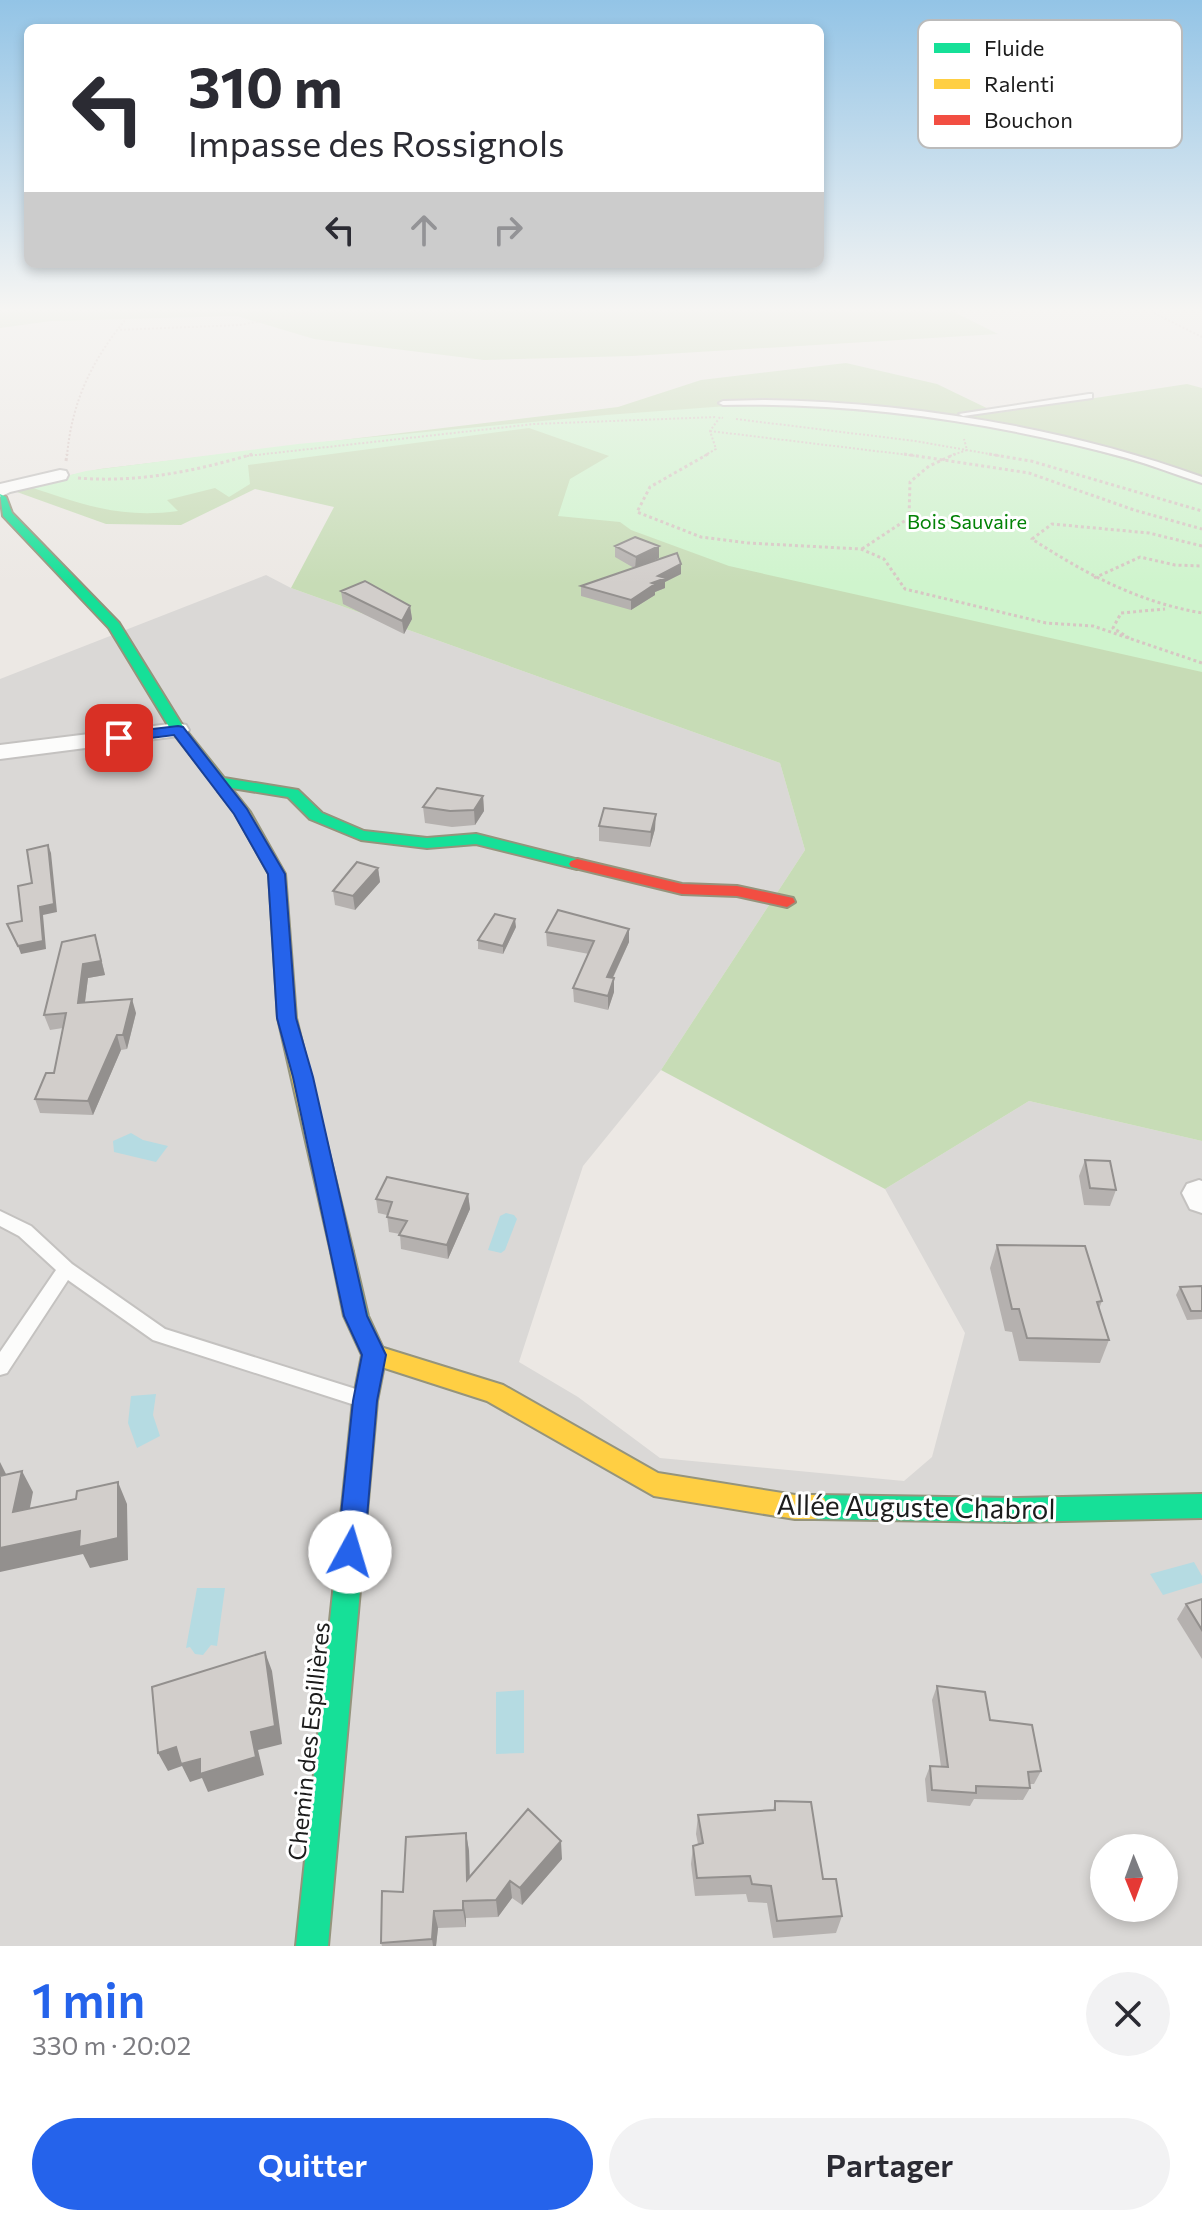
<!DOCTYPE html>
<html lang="fr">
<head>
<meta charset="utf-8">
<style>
	body { margin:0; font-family:Commissioner,sans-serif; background:#f2f2f3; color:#2b2b33; height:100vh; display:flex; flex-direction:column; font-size:30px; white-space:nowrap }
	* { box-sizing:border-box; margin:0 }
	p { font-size:26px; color:#7c7c81 }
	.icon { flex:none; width:44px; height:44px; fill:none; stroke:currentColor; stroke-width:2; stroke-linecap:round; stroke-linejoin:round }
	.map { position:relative; height:1946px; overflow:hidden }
	.drawer { display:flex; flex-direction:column; background:#fff; flex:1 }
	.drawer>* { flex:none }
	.top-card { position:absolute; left:24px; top:24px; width:800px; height:244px; border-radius:12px; box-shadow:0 4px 12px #0003; background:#fff; color:#2b2b33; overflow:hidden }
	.needle { width:52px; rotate:179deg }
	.controls { position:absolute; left:1090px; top:1834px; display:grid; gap:16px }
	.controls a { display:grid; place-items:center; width:88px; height:88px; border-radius:50%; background:#fff; box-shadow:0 4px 12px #0003; font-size:40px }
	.pin { position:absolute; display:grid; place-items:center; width:68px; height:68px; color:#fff; margin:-34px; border-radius:16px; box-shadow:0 4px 12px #0006 }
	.me { position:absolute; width:88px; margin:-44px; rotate:6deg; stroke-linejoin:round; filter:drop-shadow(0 0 6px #0008) }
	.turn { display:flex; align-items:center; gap:28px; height:168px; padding:0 32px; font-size:36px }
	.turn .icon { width:104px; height:104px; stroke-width:2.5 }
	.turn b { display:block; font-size:56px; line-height:68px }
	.lanes { display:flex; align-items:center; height:76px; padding:0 32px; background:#0003; justify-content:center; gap:40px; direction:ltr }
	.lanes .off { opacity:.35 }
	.round { display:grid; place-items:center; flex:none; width:84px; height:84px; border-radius:42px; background:#f2f2f3 }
	.summary { display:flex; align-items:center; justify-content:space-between; height:136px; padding:0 32px }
	h1 { font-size:48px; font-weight:600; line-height:60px; color:#2563eb }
	.primary-button { display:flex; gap:16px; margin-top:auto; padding:16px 32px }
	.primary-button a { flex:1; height:92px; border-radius:48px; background:#2563eb; color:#fff; font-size:32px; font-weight:600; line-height:92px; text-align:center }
	.primary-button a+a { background:#f2f2f3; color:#2b2b33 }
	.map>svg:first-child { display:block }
	.residential { fill:#dad8d6; fill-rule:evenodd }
	.forest { fill:#c7dcb6 }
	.park { fill:#cff4cd }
	.water { fill:#b5dbe2 }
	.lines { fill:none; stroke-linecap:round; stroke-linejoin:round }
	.lane-casing { stroke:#c4c2c0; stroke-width:4 }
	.street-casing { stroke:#c4c2c0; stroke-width:4 }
	.fast-casing { stroke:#95947c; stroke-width:4 }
	.slow-casing { stroke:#95947c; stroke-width:4 }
	.jam-casing { stroke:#95947c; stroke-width:4 }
	.path-far1 { stroke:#d7c6c3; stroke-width:2; stroke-dasharray:2 2; stroke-linecap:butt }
	.path { stroke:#d7c6c3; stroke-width:3; stroke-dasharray:3 3; stroke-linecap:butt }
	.lane { fill:#fcfcfb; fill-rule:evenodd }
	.street { fill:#fcfcfb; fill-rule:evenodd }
	.fast { fill:#16e098; fill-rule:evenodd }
	.slow { fill:#ffcf43; fill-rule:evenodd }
	.jam { fill:#f24e42; fill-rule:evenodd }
	.wall { fill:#b5b1af }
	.shaded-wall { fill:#93908e }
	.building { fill:#d2cecb; stroke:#93908e; stroke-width:2 }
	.route { fill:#2563eb; stroke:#184099; stroke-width:2 }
	.labels { text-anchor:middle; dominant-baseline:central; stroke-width:6; stroke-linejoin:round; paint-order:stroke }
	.far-park-label { font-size:20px; fill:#028206; stroke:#fff }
	.street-label { font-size:24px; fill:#1c1c1c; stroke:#fff }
	.near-street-label { font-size:28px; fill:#1c1c1c; stroke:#fff }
	.key { fill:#fff; stroke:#bbb; stroke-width:2 }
	.key-label { font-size:22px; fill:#1c1c1c }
</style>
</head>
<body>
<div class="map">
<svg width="1202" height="1946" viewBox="0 0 1202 1946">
	<rect width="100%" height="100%" fill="#ece8e4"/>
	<path class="residential" d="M266 575 291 588 780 763 805 850 661 1070 583 1166 519 1362 578 1397 660 1458 904 1481 932 1457 965 1333 885 1189 1029 1101 1202 1141V1946H0V679ZM1104 1848H1164V1908H1104Z"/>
	<path class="forest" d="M0 311H952L998 334 632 356 484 360 314 339 237 316 51 321 0 328Z
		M846 363 937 384 997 413 1187 384 1202 388V1141L1029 1101 885 1189 661 1070 805 850 780 763 291 588 334 507 255 489 181 525 106 524 17 492 23 485 100 469 618 407 701 380Z"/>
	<path class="park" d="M768 403C886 406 1005 426 1119 458 1147 466 1175 473 1202 483V672L729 566 631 530 620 522 558 516 570 479 609 456 529 428 248 465 250 484 229 497 215 488 167 500 178 511C120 519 81 504 27 486L86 471 298 444 606 415Z"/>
	<path class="water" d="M131 1133 143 1140 168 1146 156 1162 114 1152 113 1141Z
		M506 1213 514 1215 517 1219 505 1250 501 1253 488 1250 500 1216Z
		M156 1394 153 1415 160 1436 137 1448 128 1423 131 1396Z
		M1194 1562 1202 1576V1583L1163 1595 1150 1574Z
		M197 1588H225L217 1646 211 1645 203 1655 195 1654 190 1647 186 1648Z
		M524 1690V1753L496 1754V1692Z"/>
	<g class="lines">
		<g class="lane-casing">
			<path id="lane" d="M1089 394H1092V398L963 416 959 414Z
				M765 400C909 402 1067 428 1202 477V483C1177 475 1152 465 1127 458 994 422 860 402 723 405L719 403 723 401Z
				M0 1211 31 1226 72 1264 165 1329 362 1391 364 1397 362 1403 355 1405 153 1340 68 1280 7 1373 0 1375V1352L56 1270 19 1236 0 1226Z"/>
		</g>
		<g class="street-casing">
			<path id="street" d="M60 470 66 471 68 475 66 479 10 492 0 497V484Z
				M178 723 186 725 189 730 186 735 0 759V745Z
				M1199 1180 1202 1181V1213L1190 1209 1182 1193 1187 1184Z"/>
		</g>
		<g class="fast-casing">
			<path id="fast" d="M0 494 6 497 12 513 119 623 184 728 224 778 298 790 322 813 364 831 427 838 476 834 583 861 585 864 577 869 476 844 427 848 361 840 310 819 288 797 232 788 231 794H221L171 730 109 628 3 516Z
				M342 1243 350 1246 353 1252 368 1316 386 1355 377 1401 328 1946H296L353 1401 362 1355 344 1316 331 1252 334 1246Z
				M1202 1494V1518L1013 1522 815 1519 806 1516 802 1507 806 1498 815 1495 1013 1498Z"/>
		</g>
		<g class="slow-casing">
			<path id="slow" d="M226 786 231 788 250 812 285 874 296 1018 353 1252 350 1258 342 1261 334 1258 331 1252 278 1018 269 874 235 813 218 791Z
				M374 1345 503 1385 658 1473 795 1495H815L824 1498 828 1507 824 1516 815 1519H795L654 1496 487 1401 366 1362 362 1355 366 1348Z"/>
		</g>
		<g class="jam-casing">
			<path id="jam" d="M577 859 682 884 737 886 793 898 795 902 787 907 737 896 682 894 571 867 569 864 571 861Z"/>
		</g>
		<path class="path-far1" d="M1154 313 1202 337
			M116 330 240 325 318 311
			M736 419 915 441 1001 456
			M710 431 917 456
			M67 456C72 398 95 354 133 311
			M247 456 534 424 717 417
			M704 456 716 449 710 431 720 417 723 418
			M950 456 967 450 964 439"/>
		<path class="path" d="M708 454 650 487 637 512 701 537 748 543 861 549 884 559 905 589 1046 623 1093 626 1202 663
			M904 454 1029 473 1134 510 1202 529
			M989 454 1031 461 1202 511
			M66 461 67 454
			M78 478C138 483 196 471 253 454
			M1202 546 1149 533 1052 524 1032 539C1086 574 1138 602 1202 613
			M862 549 909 518 910 482 929 466 955 454
			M1094 578 1140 557 1175 565 1202 566
			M1129 638 1113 628 1121 613 1165 609"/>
		<use href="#lane" class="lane"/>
		<use href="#street" class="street"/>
		<use href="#fast" class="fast"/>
		<use href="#slow" class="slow"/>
		<use href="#jam" class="jam"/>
	</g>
	<path class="wall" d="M615 546H659V558L648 563 681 574 665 582V588L655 592V595L631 610 581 596V586L634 568 615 557Z
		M341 591 410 606 412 619 404 634 343 604Z
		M483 796 484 811 475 825 452 827 425 823 423 807Z
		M599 826 655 829 650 847 599 841Z
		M378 868 380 882 355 910 335 905 333 891Z
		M516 927 503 954 478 949V940Z
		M629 929V942L613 978H614V992L608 1010 574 1002 573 988 589 954 547 946 546 932Z
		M99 949 105 975 88 978 85 1002 136 1013 127 1049 121 1050 93 1115 40 1113 35 1099 54 1073 63 1028 50 1030 44 1015Z
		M1085 1160 1116 1190 1110 1206 1084 1205 1079 1176Z
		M468 1194 470 1209 448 1259 401 1249 400 1234 389 1232 387 1215 378 1213 376 1199Z
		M997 1245 1102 1301 1099 1309 1109 1340 1100 1363 1019 1361 1012 1332 1005 1331 990 1268Z
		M1202 1286V1319L1187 1320 1176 1295 1180 1287Z
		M1202 1599V1659L1177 1619 1186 1604Z
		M937 1686 990 1720 1041 1771 1034 1784H1029L1030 1788 1023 1800 974 1799 970 1806 927 1802 925 1779 930 1766 941 1767 932 1700Z
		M775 1801 823 1879 842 1916 836 1933 773 1938 767 1903 748 1902 746 1894 695 1896 691 1864 693 1846 698 1844 696 1834 698 1815 773 1811Z
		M466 1833 469 1851 470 1877 562 1859 522 1905 512 1898 498 1917 466 1918V1927L438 1928 436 1946H382L381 1943 403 1892Z"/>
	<path class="shaded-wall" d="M659 546V558L635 569 636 557Z
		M681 564V574L665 582V588L655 592V595L631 610V600L658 576Z
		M410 606 412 619 404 634 402 621Z
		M483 796 484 811 475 825 474 810Z
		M656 814 655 829 650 847 651 832Z
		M48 845 51 853 57 912 43 915 46 949 21 954 18 946 40 907Z
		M378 868 380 882 355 910 353 896Z
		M515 919 516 927 503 954V946Z
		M629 929V942L607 990V977Z
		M95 935 105 975 88 978 83 1017 78 1003 83 964Z
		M614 978V992L608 1010V996Z
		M132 999 136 1013 127 1049 123 1035Z
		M117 1035 121 1050 93 1115 88 1101Z
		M468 1194 470 1209 448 1259 447 1245Z
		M0 1462 10 1482 0 1476Z
		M22 1471 33 1492 25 1533 13 1512Z
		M118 1482 127 1504 128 1560 90 1568 83 1554 0 1572V1548L80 1531Z
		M265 1652 272 1671 282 1744 258 1750 264 1775 208 1792 202 1778 190 1782 182 1766 168 1771 158 1753 176 1747 200 1759 251 1732Z
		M466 1833 469 1851 470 1897 467 1880Z
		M561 1841 562 1859 522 1905 520 1888Z
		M510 1881 512 1898 498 1917 496 1900Z
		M463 1901 466 1918V1927L463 1910Z
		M434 1911 438 1928 436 1946H433L432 1939Z"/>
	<path class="building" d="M635 537 659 546 636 557 615 546Z
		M677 553 681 564 658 576 666 578 652 583 655 584 631 600 581 586Z
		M365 581 410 606 402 621 341 591Z
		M437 788 483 796 474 810 450 811 423 807Z
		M604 808 656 814 651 832 599 826Z
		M48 845 54 904 40 907 43 941 18 946 7 924 22 921 18 886 32 883 27 850Z
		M357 862 378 868 353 896 333 891Z
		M558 910 629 929 607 977 614 978 608 996 573 988 594 941 546 932Z
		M495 914 515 919 503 946 478 940Z
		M95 935 101 961 83 964 78 1003 132 999 123 1035H117L88 1101 35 1099 46 1073H54L66 1013 44 1015 62 942Z
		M1085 1160 1110 1161 1116 1190 1090 1188Z
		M387 1177 468 1194 447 1245 399 1235 407 1221 387 1217 392 1202 376 1199Z
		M997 1245 1085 1246 1102 1301 1097 1302 1109 1340 1027 1338 1019 1309H1012Z
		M1202 1286V1311H1191L1180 1287Z
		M22 1471 13 1512 76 1499 77 1491 118 1482V1538L79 1547 80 1531 0 1548V1474V1476Z
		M1202 1599V1630L1186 1604Z
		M265 1652 275 1726 251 1732 256 1757 200 1774V1759L181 1764 176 1747 158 1753 152 1687Z
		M937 1686 985 1692 990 1720 1032 1725 1041 1771 1028 1772 1030 1788 976 1786V1793L932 1790 930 1766 948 1767Z
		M775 1801 811 1802 823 1879H836L842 1916 777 1921 771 1886 752 1884 750 1876 697 1878 693 1846 703 1843 698 1815 775 1810Z
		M528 1809 561 1841 520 1888 510 1881 496 1900 463 1901V1910L434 1911 432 1939 381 1943 382 1891 403 1892 406 1837 466 1833 467 1880Z"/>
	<linearGradient id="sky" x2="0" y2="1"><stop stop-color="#93c4e6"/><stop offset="0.53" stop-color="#f6f5f3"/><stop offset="1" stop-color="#f6f5f3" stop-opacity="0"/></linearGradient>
	<rect width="1202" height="584" fill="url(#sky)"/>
	<path class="route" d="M178 726 183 727 247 809 285 874 296 1018 313 1077 367 1316 386 1355 377 1401 364 1552 360 1561 350 1565 341 1561 337 1552 353 1401 362 1355 344 1316 293 1077 277 1018 268 874 234 814 174 735 119 742 111 738 119 733Z"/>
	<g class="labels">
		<g class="far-park-label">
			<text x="967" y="521">Bois Sauvaire</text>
		</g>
		<g class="street-label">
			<text transform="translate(308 1741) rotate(-84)">Chemin des Espillières</text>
		</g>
		<g class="near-street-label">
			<text transform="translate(916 1506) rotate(1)">Allée Auguste Chabrol</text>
		</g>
	</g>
	<rect x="918" y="20" width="264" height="128" rx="12" class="key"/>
	<rect x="934" y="43" width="36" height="10" fill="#16e098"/>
	<rect x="934" y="79" width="36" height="10" fill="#ffcf43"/>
	<rect x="934" y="115" width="36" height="10" fill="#f24e42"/>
	<g class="key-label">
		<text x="984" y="56">Fluide</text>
		<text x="984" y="92">Ralenti</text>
		<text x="984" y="128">Bouchon</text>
	</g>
</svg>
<div class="controls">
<a><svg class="needle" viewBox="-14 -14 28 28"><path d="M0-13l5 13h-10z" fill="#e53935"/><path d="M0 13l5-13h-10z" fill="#7c7c81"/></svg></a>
</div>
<div class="pin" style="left:119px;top:738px;background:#d93025"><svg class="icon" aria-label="arrive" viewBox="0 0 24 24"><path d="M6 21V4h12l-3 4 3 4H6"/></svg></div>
<svg class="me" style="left:350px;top:1552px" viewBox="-20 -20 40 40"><circle r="19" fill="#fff"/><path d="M0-13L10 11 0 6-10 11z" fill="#2563eb"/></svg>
<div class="top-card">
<div class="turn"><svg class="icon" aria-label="left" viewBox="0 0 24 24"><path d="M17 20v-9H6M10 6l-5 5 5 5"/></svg><div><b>310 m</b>Impasse des Rossignols</div></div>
<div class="lanes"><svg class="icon" aria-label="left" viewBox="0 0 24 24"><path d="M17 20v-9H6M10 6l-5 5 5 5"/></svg><svg class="icon off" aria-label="ahead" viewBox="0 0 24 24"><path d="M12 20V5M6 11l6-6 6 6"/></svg><svg class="icon off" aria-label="right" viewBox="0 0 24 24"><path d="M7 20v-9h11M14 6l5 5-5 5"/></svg></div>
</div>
</div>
<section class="drawer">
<div class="summary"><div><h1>1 min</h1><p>330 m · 20:02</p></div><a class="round"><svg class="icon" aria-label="close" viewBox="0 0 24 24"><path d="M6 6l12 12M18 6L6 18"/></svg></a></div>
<div class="primary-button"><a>Quitter</a><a>Partager</a></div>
</section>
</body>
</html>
